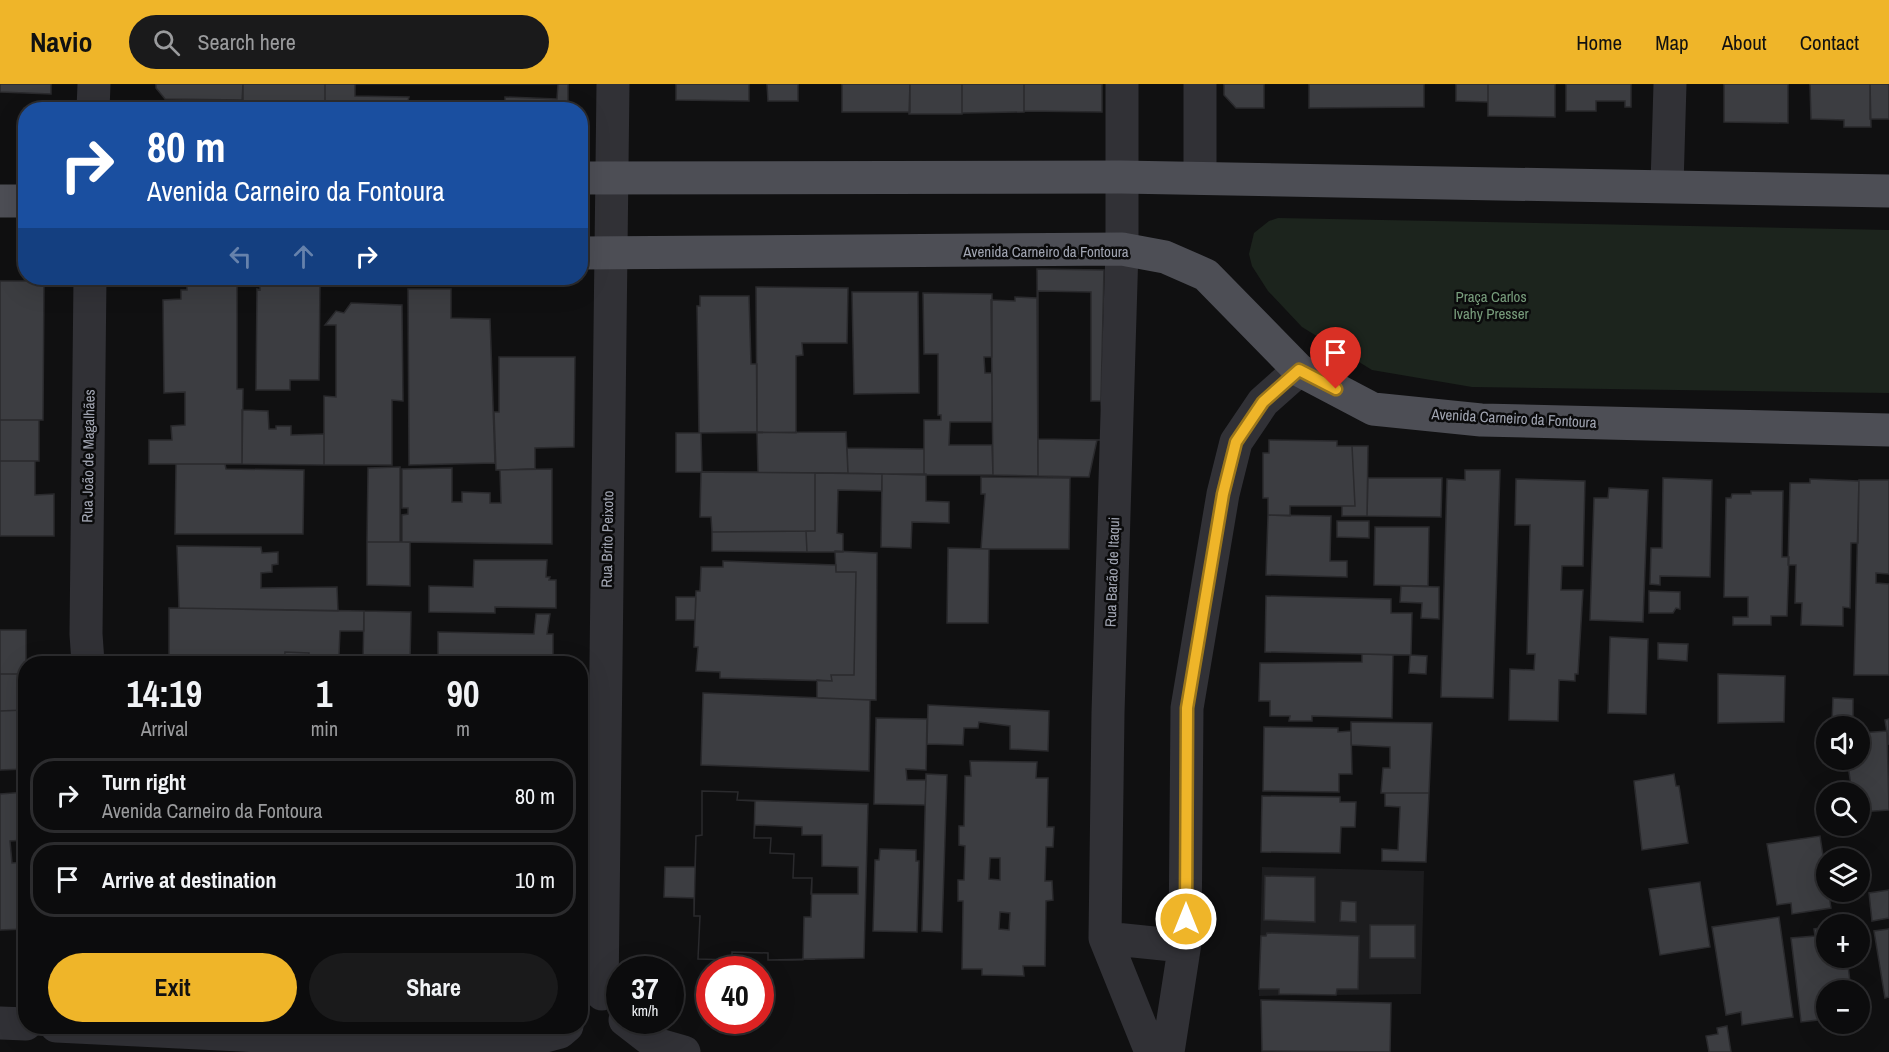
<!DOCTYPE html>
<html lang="en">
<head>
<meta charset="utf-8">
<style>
	body { margin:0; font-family:"Archivo Narrow",sans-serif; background:#1a1a1b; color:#f1f3f6; height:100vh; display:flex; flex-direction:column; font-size:22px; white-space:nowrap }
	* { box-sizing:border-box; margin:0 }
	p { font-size:20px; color:#9a9b9d }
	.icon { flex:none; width:33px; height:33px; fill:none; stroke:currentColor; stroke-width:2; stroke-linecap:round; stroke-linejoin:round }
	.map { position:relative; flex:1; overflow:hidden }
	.sheet { position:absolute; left:18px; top:572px; width:570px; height:378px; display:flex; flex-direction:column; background:#0c0c0d; border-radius:24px; box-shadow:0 6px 24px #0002,0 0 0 2px #2c2c2e }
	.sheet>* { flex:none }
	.guide { position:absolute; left:18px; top:18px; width:570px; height:183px; border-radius:24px; box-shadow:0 6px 24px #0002,0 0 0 2px #2c2c2e; background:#1a4fa0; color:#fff; overflow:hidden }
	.tools { position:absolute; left:1816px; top:632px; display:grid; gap:12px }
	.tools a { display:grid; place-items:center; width:54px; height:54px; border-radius:50%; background:#0c0c0d; box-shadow:0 6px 24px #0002,0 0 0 2px #2c2c2e; font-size:30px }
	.speed { position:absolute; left:606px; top:872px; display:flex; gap:12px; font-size:30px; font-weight:700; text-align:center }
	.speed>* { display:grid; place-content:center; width:78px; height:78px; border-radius:50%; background:#0c0c0d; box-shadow:0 6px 24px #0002,0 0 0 2px #2c2c2e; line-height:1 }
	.speed small { font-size:15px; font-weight:400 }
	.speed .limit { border:9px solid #d22; background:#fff; color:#111 }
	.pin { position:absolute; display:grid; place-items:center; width:51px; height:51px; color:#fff; margin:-62px -26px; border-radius:50% 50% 50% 0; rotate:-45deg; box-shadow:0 0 6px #0007 }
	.pin .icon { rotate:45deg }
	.me { position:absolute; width:66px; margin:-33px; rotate:0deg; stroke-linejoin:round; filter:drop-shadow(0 0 4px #0008) }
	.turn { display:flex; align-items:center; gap:21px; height:126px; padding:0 30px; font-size:27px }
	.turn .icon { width:78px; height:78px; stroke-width:2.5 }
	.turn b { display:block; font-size:42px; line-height:51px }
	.lanes { display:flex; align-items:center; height:57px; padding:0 30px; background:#0003; justify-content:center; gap:30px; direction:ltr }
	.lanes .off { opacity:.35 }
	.eta { display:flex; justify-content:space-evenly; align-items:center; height:102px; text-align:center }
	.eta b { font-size:36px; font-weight:800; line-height:42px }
	.cta { display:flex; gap:12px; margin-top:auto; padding:12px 30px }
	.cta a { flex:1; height:69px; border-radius:36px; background:#efb529; color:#111; font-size:24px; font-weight:800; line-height:69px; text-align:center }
	.cta a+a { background:#1a1a1b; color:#f1f3f6 }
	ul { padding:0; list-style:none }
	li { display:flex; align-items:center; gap:18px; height:75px; margin:0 12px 9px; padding:0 18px; border:3px solid #2c2c2e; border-radius:24px }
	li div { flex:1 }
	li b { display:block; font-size:22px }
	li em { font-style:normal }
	header { display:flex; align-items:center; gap:36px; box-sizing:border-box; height:84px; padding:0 30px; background:#efb529; color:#111 }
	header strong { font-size:28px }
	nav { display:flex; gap:33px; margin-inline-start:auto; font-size:21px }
	.search { width:420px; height:54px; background:#1a1a1b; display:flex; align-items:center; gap:15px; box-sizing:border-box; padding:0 21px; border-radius:33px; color:#9a9b9d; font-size:22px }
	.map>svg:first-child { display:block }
	.built { fill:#1c1c1e }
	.green { fill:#1c241d }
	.building { fill:#3c3d41; stroke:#2a2a2d; stroke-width:1.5; fill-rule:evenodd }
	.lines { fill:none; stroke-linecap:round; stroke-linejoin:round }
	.minor { stroke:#313136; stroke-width:33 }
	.major { stroke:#4d4e55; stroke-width:33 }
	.route-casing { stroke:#9b761b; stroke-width:15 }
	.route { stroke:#efb529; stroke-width:10 }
	.labels { text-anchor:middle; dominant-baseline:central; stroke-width:5; stroke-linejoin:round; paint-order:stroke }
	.street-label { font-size:15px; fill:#a1a5b2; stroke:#0b0b0c }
	.park-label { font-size:15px; fill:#789d7c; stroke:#0b0b0c }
</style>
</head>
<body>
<header>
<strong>Navio</strong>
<div class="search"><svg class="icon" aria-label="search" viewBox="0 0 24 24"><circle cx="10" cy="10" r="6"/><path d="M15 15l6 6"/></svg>Search here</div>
<nav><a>Home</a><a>Map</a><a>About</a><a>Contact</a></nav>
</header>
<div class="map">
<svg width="1889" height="968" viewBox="0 0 1889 968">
	<rect width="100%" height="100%" fill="#101011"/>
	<path class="built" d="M1262 783 1424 787 1421 910 1259 912Z"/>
	<path class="green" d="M1278 134 1889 146V309L1472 303 1372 286 1302 243 1268 207 1252 182 1249 170 1254 149 1269 137Z"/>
	<path class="building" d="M0 0H51V10L0 8Z
		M156 0H243V16L165 15 156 4Z
		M243 0H325V19L242 18Z
		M325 0H568V26H325Z
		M355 0H558L557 15 505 13V17H408L409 13 355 12Z
		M676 0H749V17L676 16Z
		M767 0H798V17H768Z
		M842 0H910V28H842Z
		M910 0H962V30H909Z
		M962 0H1024V28L962 29Z
		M1024 0H1102V28L1024 27Z
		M1224 0H1264V24H1236L1224 11Z
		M1309 0H1424V23L1309 24Z
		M1456 0H1488V18L1456 17Z
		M1488 0H1555V33L1488 32Z
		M1566 0H1631V23H1625V17H1596V27H1566Z
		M1724 0H1788V39L1724 38Z
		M1810 0H1870L1871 43H1844V36L1811 35Z
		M1870 0H1889V35H1870Z
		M1037 185 1104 186 1101 317 1104 356 1038 355Z
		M187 194H237V305H243L242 380H149V356H172L171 342 185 341V308L164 309 163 216 181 215V206H187Z
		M0 197H44L43 336H0Z
		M276 197H320L319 296H290V306H256L257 205 260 206V202H276Z
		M756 203 848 204 847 259H802L803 271 796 272V349L757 348Z
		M408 205H451V234L490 235 495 379 409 381Z
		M1038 207 1091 208V317H1104V356L1038 355Z
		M852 208H918L919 309 854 310Z
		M923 209 992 210V273H984L985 289H992V338H950L949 361H992L993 391H924V336H941V331H938V270H924Z
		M700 212H749L751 280H757V348L699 349 697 222H700Z
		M1015 213 1037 214 1038 392 993 391 991 216 1015 217Z
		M351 219 402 221 403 317 392 316V381H324V312L336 313V241H325L336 227 344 229Z
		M499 273H575L574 363 535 364V385L496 386 494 328H499Z
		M242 326 268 327 269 345H276V342H291V351L324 350V381L242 380Z
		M0 336H39V377H0Z
		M757 348 758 388H702L701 349Z
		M846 348 848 389 676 388V349Z
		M1038 355 1097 356 1089 393 1038 392Z
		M1269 356 1337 357V362H1352L1355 422H1290V432L1268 431V414H1263V369H1269Z
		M1352 362H1368L1367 432H1342V422H1355Z
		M847 364 924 365V391L848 389Z
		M0 377H35V411L54 410V452H0Z
		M176 380H225L226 385 304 386 303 450H175Z
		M400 383V458H367L368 384Z
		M452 384V418H462V408L490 409V419H501L500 386 552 385V460L402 458V431L408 430V424H402V385Z
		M1465 386H1500L1493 614 1441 613 1447 395 1465 396Z
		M701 388 815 389V447L712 448 711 433H700Z
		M815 389 882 390V407L838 406 837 449 843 450V468H807L806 447H815Z
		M882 390H926V417L949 418V439L912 438 911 464 881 463Z
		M981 393 1070 394 1069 465H981L985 410H981Z
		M1368 394H1442L1441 433 1367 432Z
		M1663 394 1712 396 1710 493 1660 492V501L1650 500 1651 464H1662Z
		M1516 395 1585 397 1583 482H1562L1561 506H1583L1578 590H1575V597L1559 596 1558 637 1509 636 1510 585 1534 586 1535 570H1527L1530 441H1515Z
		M1810 395 1859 397 1858 459H1851L1850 524 1843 523V542L1801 541 1802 519H1795L1796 481H1788L1790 399H1810Z
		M1859 396H1889V490L1876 489V499L1889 500V591H1854Z
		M1609 404 1648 406 1643 538 1590 536 1594 414H1608Z
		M1751 407H1783L1782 473H1789L1787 532H1771V541H1733V533H1748V513H1724L1726 414H1731L1732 410H1751Z
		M1268 431 1331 432 1330 477H1347V493L1266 491Z
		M1337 437H1369V454L1337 453Z
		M1375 443H1429L1428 502 1374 501Z
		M806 447 807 468 712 467V448Z
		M367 458H410V502L367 501Z
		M177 462 261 463 262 469 278 468V480L272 481V488L261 489V504L337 503 338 527 179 524Z
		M948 464 989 465 988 539H947Z
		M835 467 877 469 876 616 817 614V596L832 597 831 591H854L856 488H836Z
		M474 476H547L546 493H550L549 496H556V524L495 523V529L429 528V502L473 503Z
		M723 477 836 481V488H856L854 591H831L832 597 720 594V588L696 587 698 563H694L696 507H700L701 483H723Z
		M1401 502 1439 503V535L1421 534 1422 519 1400 518Z
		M1649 507 1680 508V525L1676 524 1673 529H1649Z
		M1266 512 1391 515V529H1412L1411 571 1265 568Z
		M676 513H696L695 536H676Z
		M169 524 364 527V547H340L339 571 363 572V579H308L309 569 285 568 284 579H249V571H226V579H169Z
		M364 527 411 528 410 579H363Z
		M536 530H550L547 550H553V579H438V548L534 550Z
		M0 546H26V590H0Z
		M1610 553 1648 555 1646 630 1608 629Z
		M1658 559 1688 560 1687 577 1658 575Z
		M285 568 309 569 308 579H284Z
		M1362 570 1393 571 1392 634 1312 632V637H1289L1290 632H1270V617H1259L1260 579 1362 578Z
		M226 571H249V579H226Z
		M1410 571 1427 572 1426 590 1409 589Z
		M0 590H22L24 626 0 627Z
		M22 590H26V650L24 626Z
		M1718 590 1785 592 1784 638 1718 639Z
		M703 609 870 616 869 687 701 681Z
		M1833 614 1853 615V637L1832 638Z
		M928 621 1049 627 1048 667 1010 665V642L979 638 978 644H964L963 661 927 660Z
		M24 626 26 685 0 686V627Z
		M876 634 927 635 926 686 906 685 907 696H926L925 721 874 720Z
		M1889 635V661L1885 636Z
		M1351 638 1432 639 1429 709H1381L1383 684H1390V663L1351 661Z
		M1264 643 1338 644V648L1351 647 1352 690H1339V708L1263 707Z
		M1887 647 1889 726 1860 728V708H1852L1847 675H1860V649Z
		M970 677 1037 678 1036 694H1048L1047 743H1054L1053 763H1046L1045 797H1052L1053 816 1046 817 1045 882H1023L1024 892 982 891V885H962L963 817H958V796H964L965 762 959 761V742H964L965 692H971ZM990 774H1000V796L989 795ZM1000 828 1010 829 1009 846 999 845Z
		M926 690 947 691 942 848 922 847Z
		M1674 690 1676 702H1679L1688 759 1642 766 1634 697Z
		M702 707 738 708 737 716 868 720 864 874 768 876V869L732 868V876L698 875 700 832H694V814L664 813 665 783H695L696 752 702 751ZM755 741 802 743V751H822V782L858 783V810H811L812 794H793L794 770 770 769 771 754H754Z
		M702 707 738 708 737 716 755 717 754 754H771L770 769 794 770 793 794H812L811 833H804L803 876H768V869L732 868V876L698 875 700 832H694L696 752 702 751Z
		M26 708V756L10 757 12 779 26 778V845L0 846V710Z
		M1385 709H1429L1426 778 1382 777V765L1398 766 1400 723 1385 722Z
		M1262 712 1340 713V718H1356L1355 743H1341L1340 769 1261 768Z
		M1820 752 1831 824 1792 830 1791 819 1777 821 1767 760Z
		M880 765 916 766V777H919L917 848 873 847 875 776H879Z
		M1265 792 1315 793V838L1264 836Z
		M1700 798 1710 863 1660 871 1649 805Z
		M1889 806V834L1872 837 1869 809Z
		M1341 817 1356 818V838L1340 837Z
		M1779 833 1793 933 1742 941 1741 928 1726 931 1712 843Z
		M1370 841H1415V874H1370Z
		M1827 843V873H1847L1851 906H1827V935L1801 938 1791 854 1815 852 1814 845Z
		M1889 845V913L1885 914 1874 847Z
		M1267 849 1359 852 1358 905H1337L1336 911 1279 910V905H1259L1261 852H1266Z
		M1261 916 1391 919 1390 968 1262 967Z
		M1828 939H1845L1846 940 1828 942Z
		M1727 942 1731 968H1709L1706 952 1718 950 1717 944Z"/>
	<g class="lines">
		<path class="minor" d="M1122 0V165L1108 629 1105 854 1151 968
			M1200 0V94
			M93 26 94 0
			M1667 101 1670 0
			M88 579 86 550 90 194
			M1105 854 1173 861 1185 859
			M602 910 613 0
			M625 936 656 960 684 968
			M0 939 26 940
			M56 942 383 958 516 960 560 948 567 942
			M1168 968 1185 859 1187 624 1223 410 1236 358 1263 318 1299 286"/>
		<path class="major" d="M580 94 1121 93 1889 107
			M0 117H26
			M580 169 1122 165 1165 173 1206 191 1299 286 1373 325 1481 336 1889 346"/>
	</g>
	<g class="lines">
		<g class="route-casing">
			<path id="route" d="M1186 835 1187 624 1223 410 1236 358 1263 318 1299 286 1336 305"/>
		</g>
		<use href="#route" class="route"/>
	</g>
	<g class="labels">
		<g class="street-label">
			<text x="1046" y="167">Avenida Carneiro da Fontoura</text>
			<text transform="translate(1514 334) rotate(3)">Avenida Carneiro da Fontoura</text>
			<text transform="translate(88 372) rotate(-89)">Rua João de Magalhães</text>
			<text transform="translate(607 455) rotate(-89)">Rua Brito Peixoto</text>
			<text transform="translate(1112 488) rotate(-88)">Rua Barão de Itaqui</text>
		</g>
		<g class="park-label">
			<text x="1491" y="212">Praça Carlos<tspan x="1491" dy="17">Ivahy Presser</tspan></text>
		</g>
	</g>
</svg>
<div class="tools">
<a><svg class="icon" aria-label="sound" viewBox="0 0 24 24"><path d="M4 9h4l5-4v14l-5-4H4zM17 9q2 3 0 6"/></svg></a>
<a><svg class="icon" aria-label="search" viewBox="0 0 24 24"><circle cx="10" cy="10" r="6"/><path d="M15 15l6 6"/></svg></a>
<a><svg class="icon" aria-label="layers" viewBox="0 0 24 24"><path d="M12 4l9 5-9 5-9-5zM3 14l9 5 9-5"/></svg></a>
<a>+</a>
<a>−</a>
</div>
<div class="speed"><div>37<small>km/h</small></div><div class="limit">40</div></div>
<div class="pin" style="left:1336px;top:305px;background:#d93025"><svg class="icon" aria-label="arrive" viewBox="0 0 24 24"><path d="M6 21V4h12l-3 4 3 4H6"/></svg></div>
<svg class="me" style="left:1186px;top:835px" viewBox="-20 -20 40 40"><circle r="17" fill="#efb529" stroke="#fff" stroke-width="3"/><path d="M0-11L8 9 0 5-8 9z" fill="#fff"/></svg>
<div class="guide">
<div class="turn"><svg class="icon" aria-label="right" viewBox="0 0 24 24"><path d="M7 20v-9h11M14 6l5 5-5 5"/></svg><div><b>80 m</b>Avenida Carneiro da Fontoura</div></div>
<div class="lanes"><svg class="icon off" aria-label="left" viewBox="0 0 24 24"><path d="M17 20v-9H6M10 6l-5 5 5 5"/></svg><svg class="icon off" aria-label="ahead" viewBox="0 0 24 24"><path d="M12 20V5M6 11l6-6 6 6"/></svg><svg class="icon" aria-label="right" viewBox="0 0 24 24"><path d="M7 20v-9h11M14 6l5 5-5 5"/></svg></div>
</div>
<section class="sheet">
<div class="eta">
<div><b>14:19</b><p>Arrival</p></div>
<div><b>1</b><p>min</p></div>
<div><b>90</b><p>m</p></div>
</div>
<ul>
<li><svg class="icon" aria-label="right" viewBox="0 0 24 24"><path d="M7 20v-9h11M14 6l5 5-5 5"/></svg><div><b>Turn right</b><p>Avenida Carneiro da Fontoura</p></div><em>80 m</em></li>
<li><svg class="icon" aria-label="arrive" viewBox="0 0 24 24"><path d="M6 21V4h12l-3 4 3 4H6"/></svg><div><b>Arrive at destination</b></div><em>10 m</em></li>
</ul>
<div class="cta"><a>Exit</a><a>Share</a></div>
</section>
</div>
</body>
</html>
